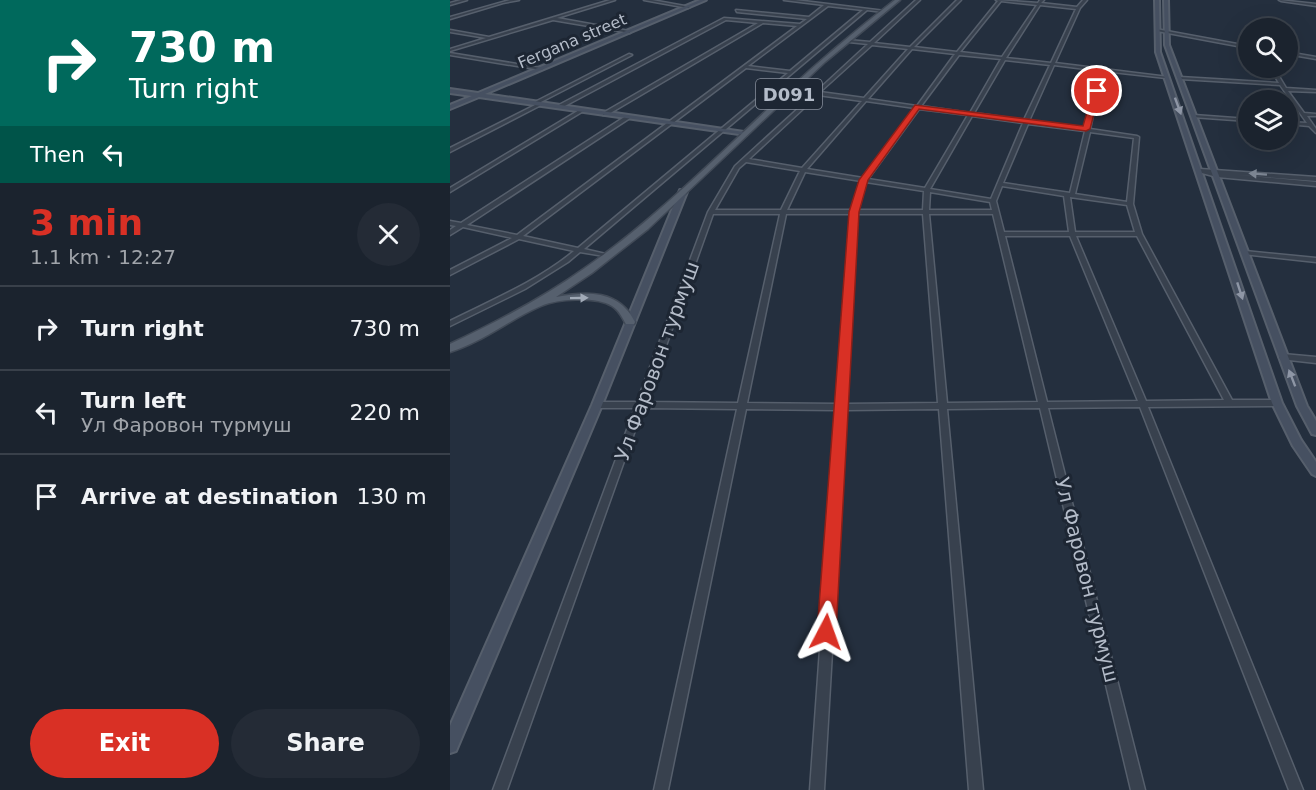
<!DOCTYPE html>
<html lang="en">
<head>
<meta charset="utf-8">
<style>
	body { margin:0; font-family:"DejaVu Sans",sans-serif; background:#242b36; color:#f1f3f6; height:100vh; display:flex; flex-direction:column; font-size:22px; white-space:nowrap }
	* { box-sizing:border-box; margin:0 }
	p { font-size:20px; color:#a0a4aa }
	.icon { flex:none; width:33px; height:33px; fill:none; stroke:currentColor; stroke-width:2; stroke-linecap:round; stroke-linejoin:round }
	.map { position:relative; flex:1; overflow:hidden }
	.drawer { display:flex; flex-direction:column; background:#1b232e; width:450px }
	.drawer>* { flex:none }
	.top-card { background:#00695c; color:#fff; overflow:hidden }
	.tools { position:absolute; left:788px; top:18px; display:grid; gap:12px }
	.tools a { display:grid; place-items:center; width:60px; height:60px; border-radius:50%; background:#1b232e; box-shadow:0 6px 24px #0002,0 0 0 2px #39404a; font-size:30px }
	.pin { position:absolute; display:grid; place-items:center; width:51px; height:51px; color:#fff; margin:-26px; border:3px solid #fff; border-radius:50%; box-shadow:0 2px 6px #0007 }
	.me { position:absolute; width:66px; margin:-33px; rotate:4deg; stroke-linejoin:round; filter:drop-shadow(0 0 4px #0008) }
	.turn { display:flex; align-items:center; gap:21px; height:126px; padding:0 30px; font-size:27px }
	.turn .icon { width:78px; height:78px; stroke-width:2.5 }
	.turn b { display:block; font-size:42px; line-height:51px }
	.then { display:flex; align-items:center; height:57px; padding:0 30px; background:#0003; gap:12px; font-size:22px }
	.round { display:grid; place-items:center; flex:none; width:63px; height:63px; border-radius:32px; background:#242b36 }
	.overview { display:flex; align-items:center; justify-content:space-between; height:102px; padding:0 30px }
	h1 { font-size:36px; font-weight:600; line-height:45px; color:#d93025 }
	.primary-button { display:flex; gap:12px; margin-top:auto; padding:12px 30px }
	.primary-button a { flex:1; height:69px; border-radius:36px; background:#d93025; color:#fff; font-size:24px; font-weight:600; line-height:69px; text-align:center }
	.primary-button a+a { background:#242b36; color:#f1f3f6 }
	ul { padding:0; list-style:none }
	li { display:flex; align-items:center; gap:18px; height:84px; padding:0 30px; border-top:2px solid #39404a }
	li div { flex:1 }
	li b { display:block; font-size:22px }
	li em { font-style:normal }
	main { display:flex; flex:1; min-height:0 }
	.map>svg:first-child { display:block }
	.lines { fill:none; stroke-linecap:round; stroke-linejoin:round }
	.street-casing { stroke:#565f6c; stroke-width:3 }
	.secondary-casing { stroke:#565f6c; stroke-width:4 }
	.primary-casing { stroke:#414a57; stroke-width:3 }
	.street { fill:#38414e; fill-rule:evenodd }
	.secondary { fill:#465061; fill-rule:evenodd }
	.primary { fill:#56606e; fill-rule:evenodd }
	.oneway { fill:#8e96a5 }
	.oneway2 { fill:#7c8592 }
	.oneway3 { fill:#a1aab7 }
	.route { fill:#d93025; stroke:#8d1f18; stroke-width:1.5 }
	.labels { text-anchor:middle; dominant-baseline:central; stroke-width:6; stroke-linejoin:round; paint-order:stroke }
	.far-street-label { font-size:16px; fill:#b4bcc9; stroke:#1d2633 }
	.shield { fill:#1d2633; stroke:#878f9c; stroke-width:1.5 }
	.shield-label { font-size:18px; font-weight:bold; fill:#b4bcc9 }
	.street-label { font-size:20px; fill:#b4bcc9; stroke:#1d2633 }
</style>
</head>
<body>
<main>
<section class="drawer">
<div class="top-card">
<div class="turn"><svg class="icon" aria-label="right" viewBox="0 0 24 24"><path d="M7 20v-9h11M14 6l5 5-5 5"/></svg><div><b>730 m</b>Turn right</div></div>
<div class="then">Then<svg class="icon" aria-label="left" viewBox="0 0 24 24"><path d="M17 20v-9H6M10 6l-5 5 5 5"/></svg></div>
</div>
<div class="overview"><div><h1>3 min</h1><p>1.1 km · 12:27</p></div><a class="round"><svg class="icon" aria-label="close" viewBox="0 0 24 24"><path d="M6 6l12 12M18 6L6 18"/></svg></a></div>
<ul>
<li><svg class="icon" aria-label="right" viewBox="0 0 24 24"><path d="M7 20v-9h11M14 6l5 5-5 5"/></svg><div><b>Turn right</b></div><em>730 m</em></li>
<li><svg class="icon" aria-label="left" viewBox="0 0 24 24"><path d="M17 20v-9H6M10 6l-5 5 5 5"/></svg><div><b>Turn left</b><p>Ул Фаровон турмуш</p></div><em>220 m</em></li>
<li><svg class="icon" aria-label="arrive" viewBox="0 0 24 24"><path d="M6 21V4h12l-3 4 3 4H6"/></svg><div><b>Arrive at destination</b></div><em>130 m</em></li>
</ul>
<div class="primary-button"><a>Exit</a><a>Share</a></div>
</section>
<div class="map">
<svg width="866" height="790" viewBox="0 0 866 790">
	<rect width="100%" height="100%" fill="#242f3e"/>
	<g class="lines">
		<g class="street-casing">
			<path id="street" d="M11 0H17L0 5V3Z
				M60 0H69L53 3 0 19V17Z
				M160 0H165L107 18 179 31 180 33 103 20 0 51V49L36 38 0 32V30L39 37Z
				M194 0H202L240 7 238 8Z
				M334 0H345L435 11 433 12 417 10 134 249 160 255V257L130 252 118 262 75 289 0 326V321C42 300 88 281 124 251L69 239 0 275V270L62 238 13 227 0 235V230L6 226 0 225V221L11 223 176 116H180V118L17 225 67 235 347 26 313 23 157 115H153V113L308 23 276 20 111 108H107V106L274 18 350 24 357 19 287 12 286 10 359 17 374 5ZM378 6 413 10 340 71 298 66ZM296 68 338 73 128 248 73 236Z
				M466 0H470L424 43 460 47 507 0H511L464 47 507 52 548 1 546 0 588 3 590 0H594L591 3 627 7 633 0H637L630 8 605 63 718 77 716 78 653 71 640 129 687 136 689 137 683 204 692 234 782 400H827L831 403 827 406 698 407 853 790H839L690 407 598 408 695 790H681L590 408 497 409 533 790H519L489 409 396 410 374 790H360L387 410 296 409 218 790H204L287 409 193 408 57 790H43L185 408H147L143 405 147 402H187L258 212 285 166 364 94 363 92H366L418 44 399 42 398 40 420 42ZM551 1 587 5 552 57 510 52ZM590 5 626 9 601 63 556 58ZM422 45 458 49 414 98 370 92ZM462 49 505 54 467 106 418 99ZM509 55 551 59 520 113 471 106ZM555 60 600 65 574 120 524 113ZM604 65 651 71 650 72 636 129 579 121ZM368 95 412 101 352 168 299 159ZM416 101 465 108 413 178 357 169ZM469 109 518 115 475 188 418 179ZM522 116 573 123 541 199 480 189ZM578 124 635 131 620 193 553 183ZM640 132 684 138 677 202 625 194ZM296 162 350 171 331 210H265L289 168ZM355 172 411 181 402 210H337ZM416 182 474 191 473 210H408ZM552 186 614 196 619 232H554L546 201ZM480 192 540 202 542 210H479ZM620 197 677 205 685 232H625ZM263 214H330L288 403 196 402ZM336 214H401L388 404 297 403ZM407 214H473L488 403 396 404ZM479 214H543L588 402 497 403ZM555 236H620L688 401 597 402ZM626 236H687L774 400 696 401Z
				M829 0 866 4V6L831 1Z
				M706 29 798 46V48L707 31Z
				M837 52 866 57V59L837 54Z
				M0 53 91 68 93 69 91 70 0 55Z
				M179 54 182 55 87 104 83 103Z
				M820 68H824L836 88 866 90V92L838 91 854 113 866 114V116H857L866 129V133L859 126 837 124V122L857 123 830 85 730 79 728 78 730 77 829 83Z
				M89 103 93 104 0 152V148Z
				M131 109 135 110 0 192V188Z
				M744 115 798 119V121L742 117V116Z
				M750 169 866 177V181L788 175 866 182V186L767 177 748 172 747 171Z
				M795 251 866 258V262L793 254 792 253Z
				M833 354 866 357V363L830 359 829 357 830 355Z"/>
		</g>
		<g class="secondary-casing">
			<path id="secondary" d="M250 0H256L35 94 294 132 297 134 296 135 29 97 0 109V105L22 96 0 93V89L28 93Z
				M705 0H709L710 52 832 403 851 440 866 462V476L862 474 843 446 822 403 706 52Z
				M714 0H718L719 45 857 406 866 421V435L862 434 847 406 715 45Z
				M230 190 237 192 152 405 6 751 0 753V726L142 405Z"/>
		</g>
		<g class="primary-casing">
			<path id="primary" d="M445 0H450L375 62 198 229 142 273 106 297C138 291 169 290 185 322L184 324H176C172 318 170 311 162 306 146 296 107 299 91 306 60 319 33 342 0 352V344C47 322 93 298 135 268 207 218 269 154 334 94 369 61 406 30 445 0Z"/>
		</g>
		<use href="#street" class="street"/>
		<use href="#secondary" class="secondary"/>
		<use href="#primary" class="primary"/>
	</g>
	<defs><path id="oneway-solid" d="M-6-.8H1V-3.2L6.5 0L1 3.2V.8H-6Z" transform="scale(1.5)"/></defs>
	<g class="oneway">
		<use href="#oneway-solid" transform="translate(728 106) rotate(70)"/>
		<use href="#oneway-solid" transform="translate(790 291) rotate(72)"/>
		<use href="#oneway-solid" transform="translate(842 378) rotate(-111)"/>
	</g>
	<use class="oneway2" href="#oneway-solid" transform="translate(808 174) rotate(-176)"/>
	<use class="oneway3" href="#oneway-solid" transform="translate(129 298) rotate(-1)"/>
	<path class="route" d="M647 89 650 91 640 129 636 131 469 109 418 180 409 212 386 632 383 639 376 641 370 639 367 632 399 212 409 180 465 105 633 126 643 91Z"/>
	<g class="labels">
		<g class="far-street-label">
			<text transform="translate(122 41) rotate(-23)">Fergana street</text>
		</g>
		<rect class="shield" x="306" y="79" width="66" height="30" rx="4.5"/>
		<g class="shield-label">
			<text x="339" y="94">D091</text>
		</g>
		<g class="street-label">
			<text transform="translate(207 361) rotate(-70)">Ул Фаровон турмуш</text>
			<text transform="translate(637 580) rotate(76)">Ул Фаровон турмуш</text>
		</g>
	</g>
</svg>
<div class="tools">
<a><svg class="icon" aria-label="search" viewBox="0 0 24 24"><circle cx="10" cy="10" r="6"/><path d="M15 15l6 6"/></svg></a>
<a><svg class="icon" aria-label="layers" viewBox="0 0 24 24"><path d="M12 4l9 5-9 5-9-5zM3 14l9 5 9-5"/></svg></a>
</div>
<div class="pin" style="left:647px;top:91px;background:#d93025"><svg class="icon" aria-label="arrive" viewBox="0 0 24 24"><path d="M6 21V4h12l-3 4 3 4H6"/></svg></div>
<svg class="me" style="left:376px;top:632px" viewBox="-20 -20 40 40"><path d="M0-17L14 15 0 8-14 15z" fill="#d93025" stroke="#fff" stroke-width="4"/></svg>
</div>
</main>
</body>
</html>
